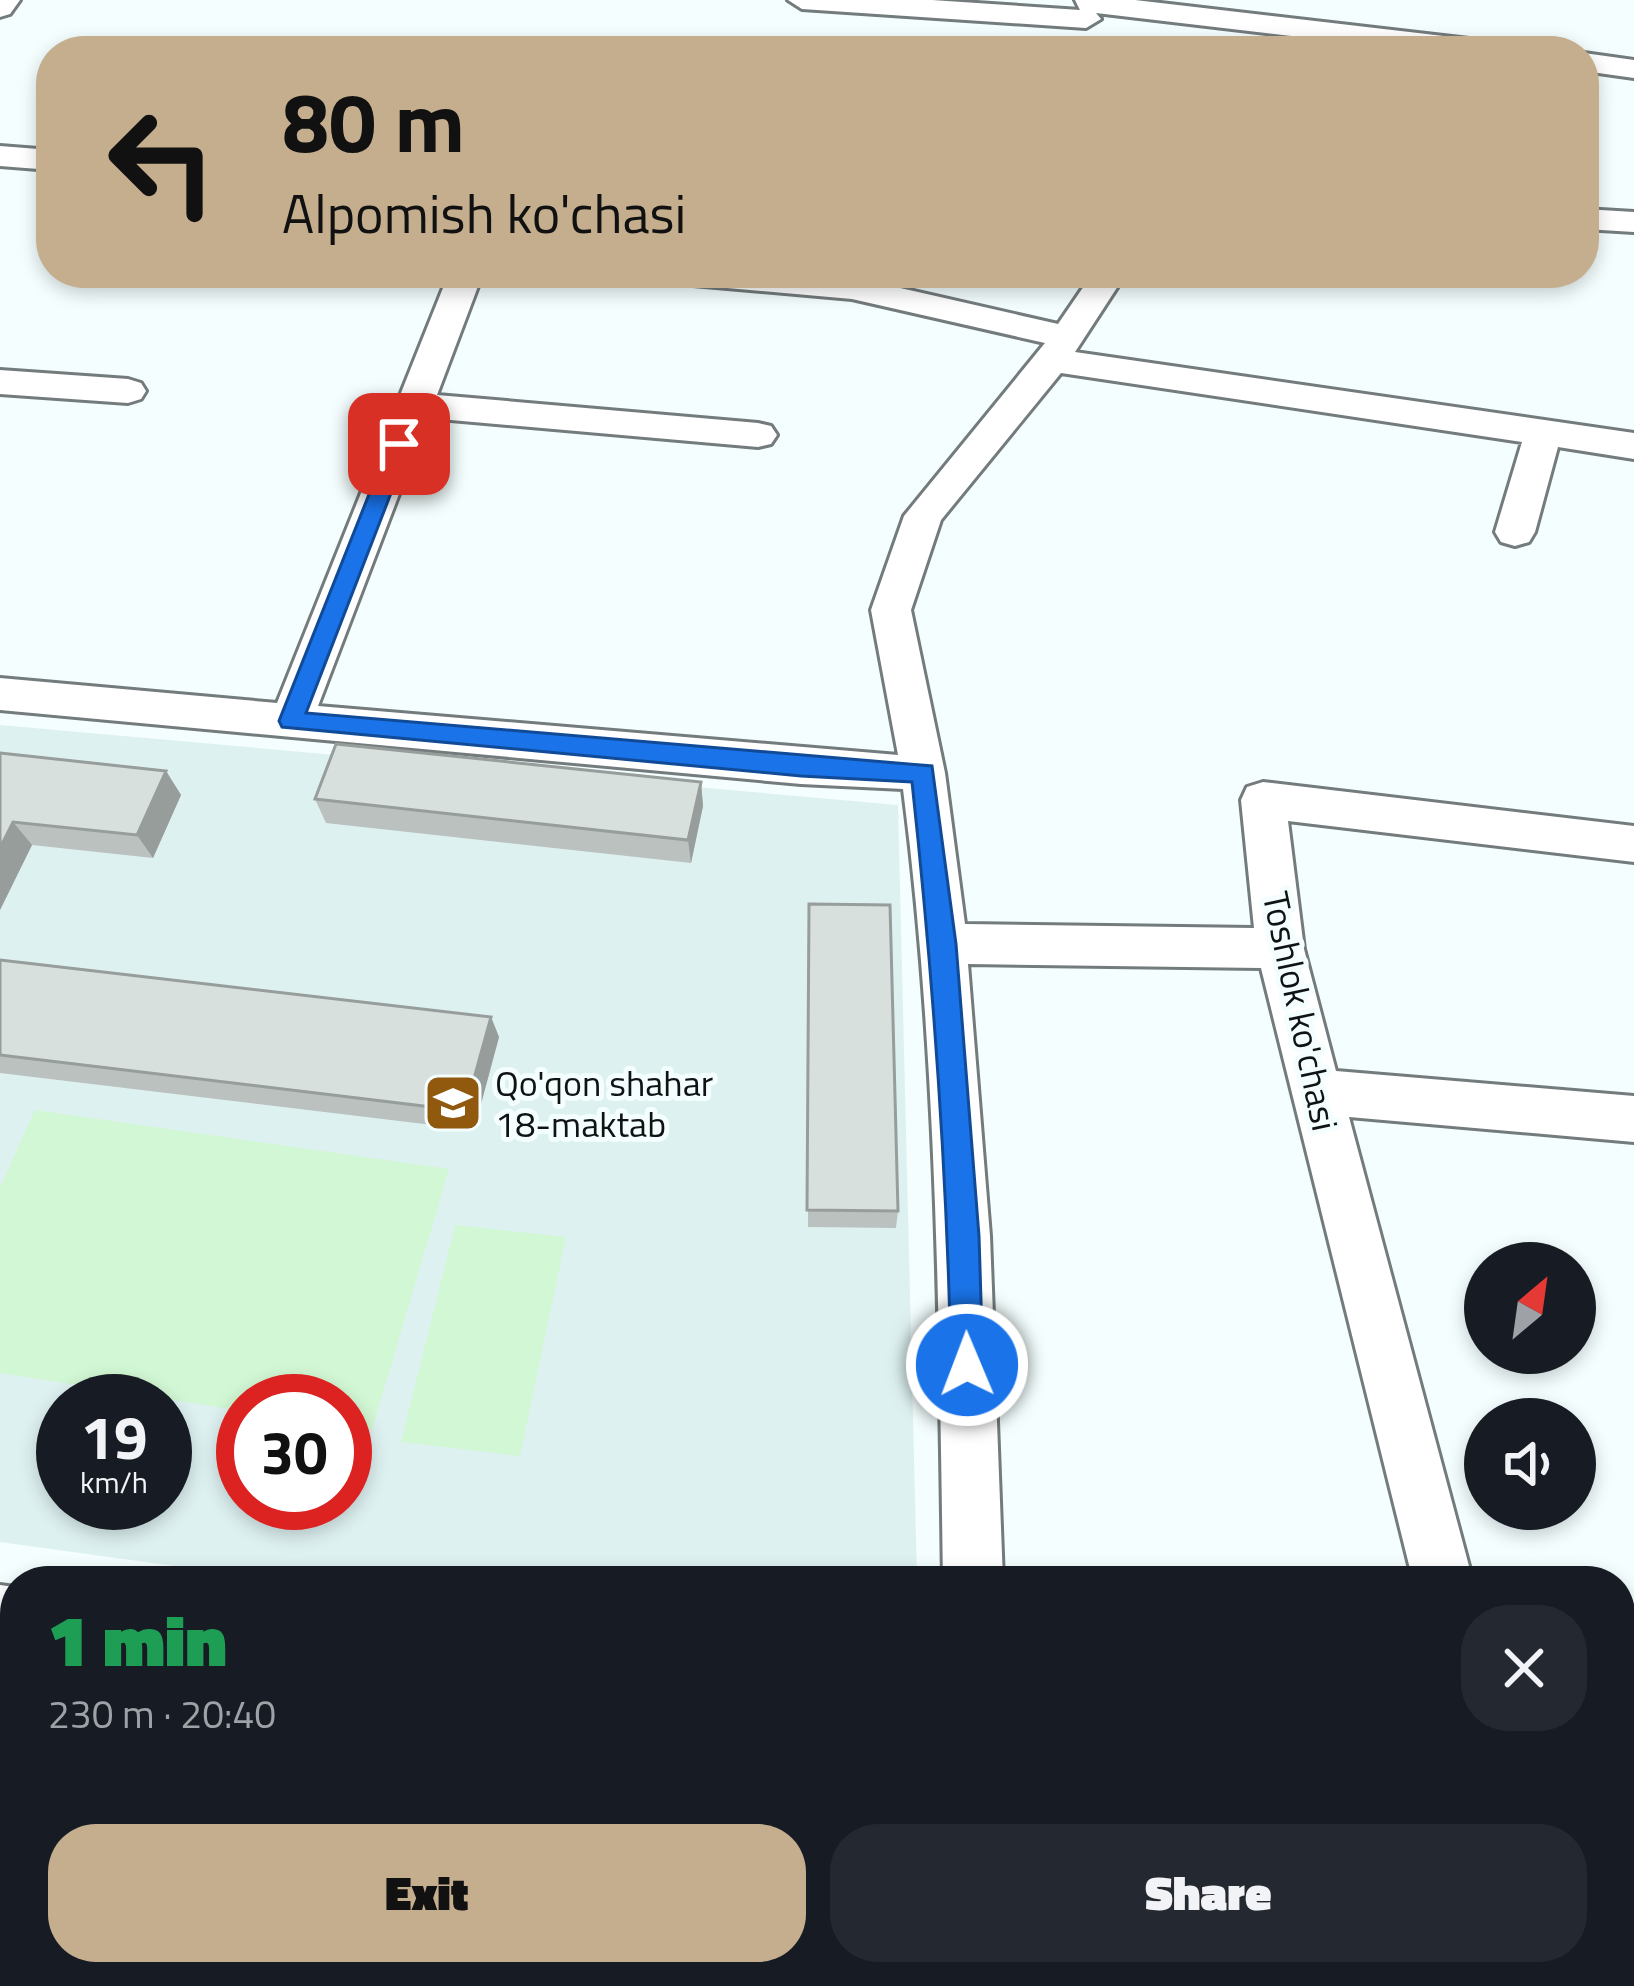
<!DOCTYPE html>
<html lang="en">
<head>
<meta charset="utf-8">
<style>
	body { margin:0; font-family:"Titillium Web",sans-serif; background:#242831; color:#f1f3f6; height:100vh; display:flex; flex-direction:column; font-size:45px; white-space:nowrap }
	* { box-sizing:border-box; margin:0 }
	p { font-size:39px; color:#9ea1a6 }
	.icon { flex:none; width:66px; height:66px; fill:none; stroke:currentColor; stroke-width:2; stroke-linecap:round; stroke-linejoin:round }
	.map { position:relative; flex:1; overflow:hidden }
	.panel { position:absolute; left:0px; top:1566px; width:1635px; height:420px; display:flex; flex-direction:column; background:#171b24; border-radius:48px 48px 0 0; box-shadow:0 6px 18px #0003 }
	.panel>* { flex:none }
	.hud { position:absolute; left:36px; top:36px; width:1563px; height:252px; border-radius:48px; box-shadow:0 6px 18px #0003; background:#c5ae8e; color:#111; overflow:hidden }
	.needle { width:78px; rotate:29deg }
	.buttons { position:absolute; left:1464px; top:1242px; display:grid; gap:24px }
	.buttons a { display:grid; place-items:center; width:132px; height:132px; border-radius:50%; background:#171b24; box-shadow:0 6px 18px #0003; font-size:60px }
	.speed { position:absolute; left:36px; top:1374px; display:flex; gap:24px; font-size:60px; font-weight:700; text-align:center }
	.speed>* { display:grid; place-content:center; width:156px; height:156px; border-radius:50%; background:#171b24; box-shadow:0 6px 18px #0003; line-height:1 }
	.speed small { font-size:30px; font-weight:400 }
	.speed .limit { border:18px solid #d22; background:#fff; color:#111 }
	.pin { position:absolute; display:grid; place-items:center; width:102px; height:102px; color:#fff; margin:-51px; border-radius:24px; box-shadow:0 6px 18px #0006 }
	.me { position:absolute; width:132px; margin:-66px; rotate:359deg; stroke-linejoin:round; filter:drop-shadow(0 0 9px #0008) }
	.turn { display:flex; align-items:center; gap:42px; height:252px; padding:0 48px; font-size:54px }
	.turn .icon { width:156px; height:156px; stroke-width:2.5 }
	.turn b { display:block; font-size:84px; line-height:102px }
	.round { display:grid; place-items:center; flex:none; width:126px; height:126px; border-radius:48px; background:#242831 }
	.headline { display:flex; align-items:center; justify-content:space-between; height:204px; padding:0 48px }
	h1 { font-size:72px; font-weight:800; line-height:90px; color:#1e9e55 }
	.cta { display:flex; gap:24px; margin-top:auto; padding:24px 48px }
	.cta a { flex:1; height:138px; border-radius:48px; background:#c5ae8e; color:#111; font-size:48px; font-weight:800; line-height:138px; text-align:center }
	.cta a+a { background:#242831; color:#f1f3f6 }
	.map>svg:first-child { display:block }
	.built { fill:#def1f1; fill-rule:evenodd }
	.green { fill:#d2f7d4 }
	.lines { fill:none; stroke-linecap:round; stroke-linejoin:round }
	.minor-casing { stroke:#737b7c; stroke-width:6 }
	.minor { fill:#fff; fill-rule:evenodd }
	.wall { fill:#bac1be }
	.shaded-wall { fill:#979d9b }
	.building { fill:#d8e0dd; stroke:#979d9b; stroke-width:3 }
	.route { fill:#1a73e8; stroke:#114b97; stroke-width:3 }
	.labels { text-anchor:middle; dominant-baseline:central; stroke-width:10; stroke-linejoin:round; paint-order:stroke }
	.street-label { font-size:36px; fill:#0f1313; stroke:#f4fefe }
	.poi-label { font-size:36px; fill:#0f1313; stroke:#f4fefe; text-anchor:start }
</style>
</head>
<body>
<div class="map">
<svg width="1634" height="1986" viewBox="0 0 1634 1986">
	<rect width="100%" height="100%" fill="#f4fefe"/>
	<path class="built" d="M0 725 898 805 917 1581H283L0 1542ZM63 1401H165V1503H63ZM243 1401H345V1503H243Z"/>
	<path class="green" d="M35 1110 449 1169 372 1430 345 1426V1401H243V1411L0 1373V1187Z
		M455 1225 566 1237 520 1456 401 1442Z"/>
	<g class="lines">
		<g class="minor-casing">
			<path id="minor" d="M0 0H20L10 14 0 17Z
				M788 0H932L1080 10 1075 0H1135L1495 42 1510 51H1419L1096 13 1101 19 1086 28 802 9Z
				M1584 53 1634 60V78L1584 71Z
				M0 146 51 150V170L0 166Z
				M1584 209 1634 212V232L1584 229Z
				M449 273H483L437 395 758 423 771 426 777 435 771 444 758 447 428 418 318 706 898 755 871 610 904 516 1045 343 852 299 670 283 658 280 653 273 852 277 1058 324 1084 286 1085 273H1119L1118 286 1075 352 1634 433V459L1558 447 1535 532 1529 542 1515 546 1501 542 1495 532 1522 442 1061 373 941 520 911 610 945 773 965 924 1254 928 1241 800 1247 787 1263 782 1634 826V862L1288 821 1304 949 1336 1071 1634 1096V1142L1349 1117 1473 1581H1413L1261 968 968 964 990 1236 1003 1581H943C939 1317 937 1051 903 789L801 784 0 710V678L277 703Z
				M0 370 128 379 141 383 146 391 141 399 128 403 0 394Z
				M0 1585 15 1587V1647L0 1645Z
				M155 1971H221L218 1986H150Z
				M975 1971H1041L1044 1986H976Z
				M1511 1971H1577L1582 1986H1514Z"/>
		</g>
		<use href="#minor" class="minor"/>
	</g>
	<path class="wall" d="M0 753 166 771 181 795 153 858 32 845 0 910Z
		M701 782 703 806 691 863 326 823 315 799Z
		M809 904 898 1211 896 1228 808 1227Z
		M0 960 491 1017 499 1037 474 1130 0 1073Z"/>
	<path class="shaded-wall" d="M166 771 181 795 153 858 137 835Z
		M701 782 703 806 691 863 688 840Z
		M13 822 32 845 0 910V848Z
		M491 1017 499 1037 474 1130 465 1111Z"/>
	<path class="building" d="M336 744 701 782 688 840 315 799Z
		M0 753 166 771 137 835 13 822 0 848Z
		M809 904 890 905 898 1211 807 1210Z
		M0 960 491 1017 465 1111 0 1055Z"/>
	<path class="route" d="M399 437 410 444 306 713 932 766 956 944 979 1236 983 1365 978 1376 967 1381 956 1376 951 1365C947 1170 933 976 912 782L801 776 282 727 279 721 389 444Z"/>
	<defs>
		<g id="school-square" transform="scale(3)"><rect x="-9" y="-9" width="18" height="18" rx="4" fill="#90590e" stroke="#f4fefe"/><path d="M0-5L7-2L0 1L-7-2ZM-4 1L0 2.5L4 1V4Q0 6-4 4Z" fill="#fff"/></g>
	</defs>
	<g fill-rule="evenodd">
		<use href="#school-square" x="453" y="1103"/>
	</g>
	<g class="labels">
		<g class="street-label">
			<text transform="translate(1301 1011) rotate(78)">Toshlok ko'chasi</text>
		</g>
		<g class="poi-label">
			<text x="495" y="1082">Qo'qon shahar<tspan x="495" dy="41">18-maktab</tspan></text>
		</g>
	</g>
</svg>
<div class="buttons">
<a><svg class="needle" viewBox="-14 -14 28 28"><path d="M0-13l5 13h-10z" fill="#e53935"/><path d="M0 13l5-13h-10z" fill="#9ea1a6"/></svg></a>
<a><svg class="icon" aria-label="sound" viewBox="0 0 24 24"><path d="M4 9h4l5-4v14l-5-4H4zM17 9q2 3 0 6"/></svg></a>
</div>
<div class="speed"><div>19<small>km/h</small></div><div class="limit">30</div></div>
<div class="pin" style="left:399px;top:444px;background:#d93025"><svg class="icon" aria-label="arrive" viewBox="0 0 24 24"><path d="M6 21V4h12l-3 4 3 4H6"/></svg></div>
<svg class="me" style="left:967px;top:1365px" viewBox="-20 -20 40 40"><circle r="17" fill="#1a73e8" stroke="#fff" stroke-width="3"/><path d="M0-11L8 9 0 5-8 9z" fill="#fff"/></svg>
<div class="hud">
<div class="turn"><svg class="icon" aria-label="left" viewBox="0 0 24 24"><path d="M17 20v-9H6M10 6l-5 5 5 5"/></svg><div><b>80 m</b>Alpomish ko'chasi</div></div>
</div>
<section class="panel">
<div class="headline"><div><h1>1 min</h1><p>230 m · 20:40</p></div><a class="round"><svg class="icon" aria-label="close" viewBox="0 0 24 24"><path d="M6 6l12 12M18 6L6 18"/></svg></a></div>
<div class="cta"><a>Exit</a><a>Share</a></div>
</section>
</div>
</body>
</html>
